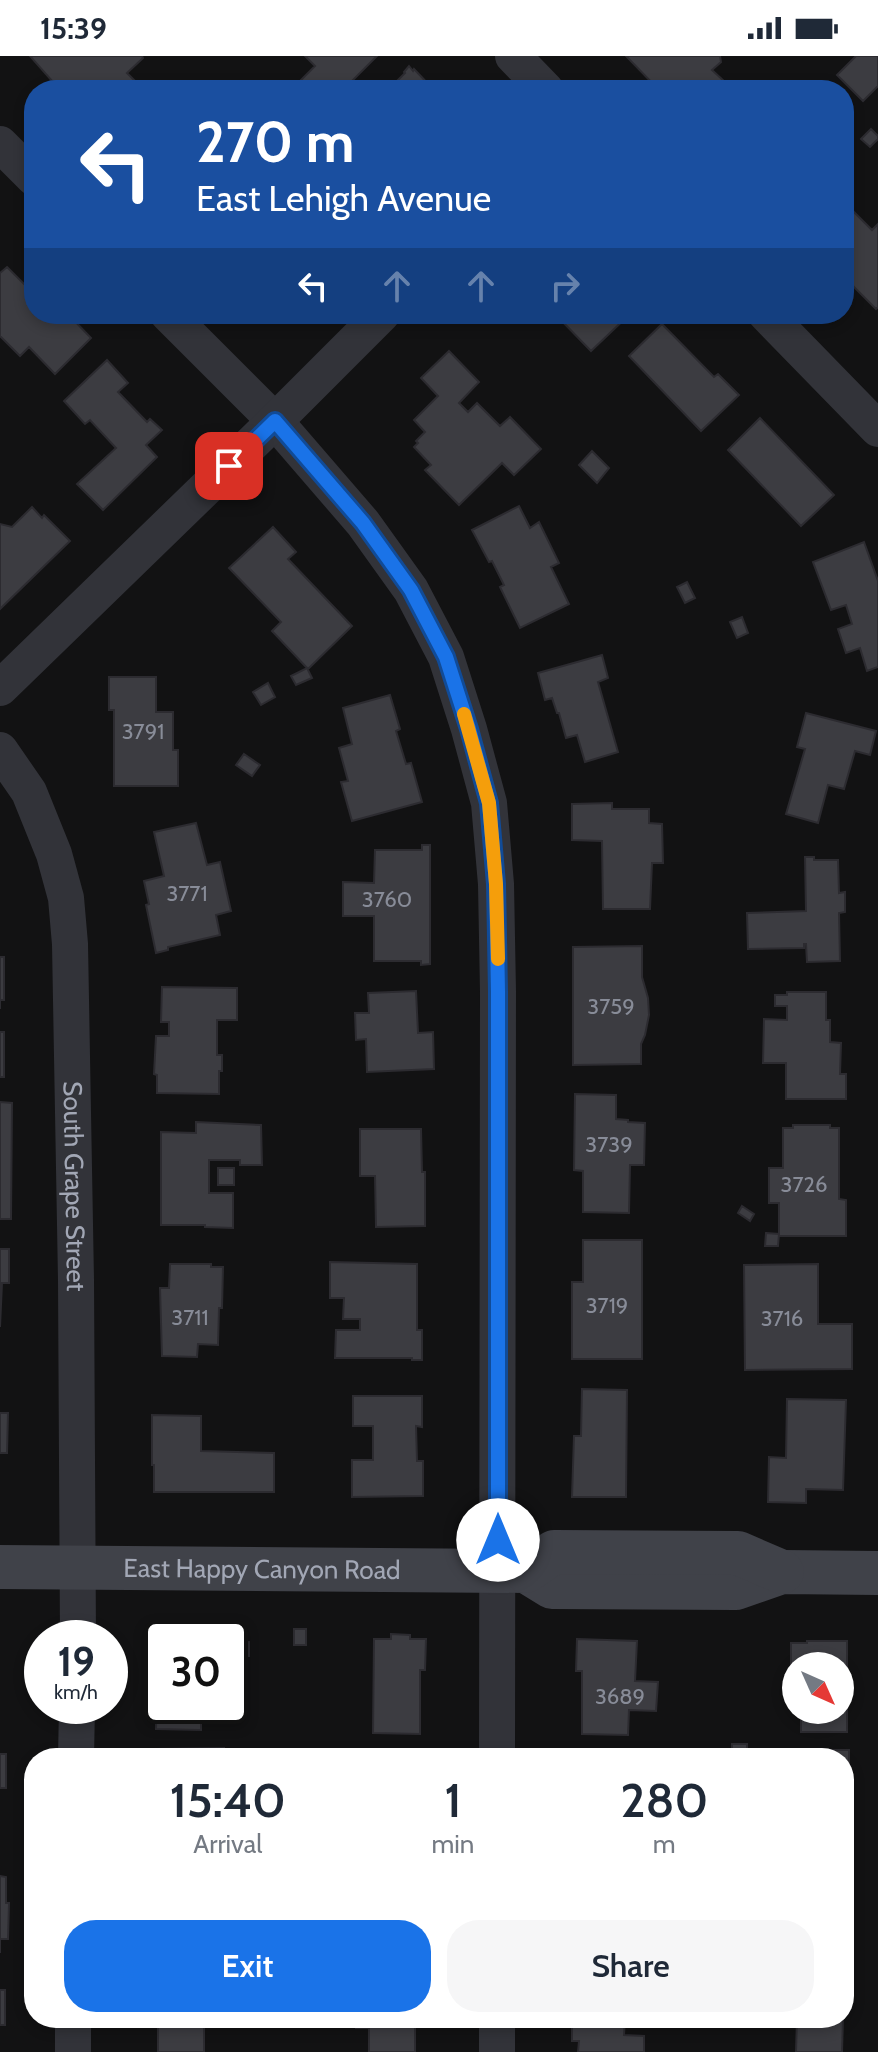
<!DOCTYPE html>
<html lang="en">
<head>
<meta charset="utf-8">
<style>
	body { margin:0; font-family:Cabin,sans-serif; background:#f6f6f7; color:#1f2937; height:100vh; display:flex; flex-direction:column; font-size:30px; white-space:nowrap }
	* { box-sizing:border-box; margin:0 }
	p { font-size:26px; color:#747a83 }
	.icon { flex:none; width:44px; height:44px; fill:none; stroke:currentColor; stroke-width:2; stroke-linecap:round; stroke-linejoin:round }
	.map { position:relative; flex:1; overflow:hidden }
	.sheet { position:absolute; left:24px; top:1692px; width:830px; height:280px; display:flex; flex-direction:column; background:#fff; border-radius:32px; box-shadow:0 4px 12px #0003 }
	.sheet>* { flex:none }
	.hud { position:absolute; left:24px; top:24px; width:830px; height:244px; border-radius:32px; box-shadow:0 4px 12px #0003; background:#1a4fa0; color:#fff; overflow:hidden }
	.needle { width:52px; rotate:135deg }
	.buttons { position:absolute; left:782px; top:1596px; display:grid; gap:16px }
	.buttons a { display:grid; place-items:center; width:72px; height:72px; border-radius:50%; background:#fff; box-shadow:0 4px 12px #0003; font-size:40px }
	.speed { position:absolute; left:24px; top:1564px; display:flex; gap:16px; font-size:40px; font-weight:700; text-align:center }
	.speed>* { display:grid; place-content:center; width:104px; height:104px; border-radius:50%; background:#fff; box-shadow:0 4px 12px #0003; line-height:1 }
	.speed small { font-size:20px; font-weight:400 }
	.speed .limit { border:4px solid #111; border-radius:12px; background:#fff; color:#111 }
	.pin { position:absolute; display:grid; place-items:center; width:68px; height:68px; color:#fff; margin:-34px; border-radius:16px; box-shadow:0 4px 12px #0006 }
	.me { position:absolute; width:88px; margin:-44px; rotate:0deg; stroke-linejoin:round; filter:drop-shadow(0 0 6px #0008) }
	.turn { display:flex; align-items:center; gap:28px; height:168px; padding:0 40px; font-size:36px }
	.turn .icon { width:104px; height:104px; stroke-width:2.5 }
	.turn b { display:block; font-size:56px; line-height:68px }
	.lanes { display:flex; align-items:center; height:76px; padding:0 40px; background:#0003; justify-content:center; gap:40px; direction:ltr }
	.lanes .off { opacity:.35 }
	.eta { display:flex; justify-content:space-evenly; align-items:center; height:136px; text-align:center }
	.eta b { font-size:48px; font-weight:600; line-height:56px }
	.action { display:flex; gap:16px; margin-top:auto; padding:16px 40px }
	.action a { flex:1; height:92px; border-radius:32px; background:#1a73e8; color:#fff; font-size:32px; font-weight:600; line-height:92px; text-align:center }
	.action a+a { background:#f6f6f7; color:#1f2937 }
	.status { display:flex; justify-content:space-between; align-items:center; height:56px; padding:0 40px; background:#fff; direction:ltr }
	.status svg { height:22px; fill:currentColor }
	.map>svg:first-child { display:block }
	.building { fill:#3c3c41; stroke:#2c2b30; stroke-width:2 }
	.lines { fill:none; stroke-linecap:round; stroke-linejoin:round }
	.street { stroke:#323339; stroke-width:36 }
	.secondary { stroke:#404249; stroke-width:44 }
	.route-casing { stroke:#114b97; stroke-width:20 }
	.route { stroke:#1a73e8; stroke-width:14 }
	.slow { stroke:#f59e0b; stroke-width:14 }
	.labels { text-anchor:middle; dominant-baseline:central; stroke-width:6; stroke-linejoin:round; paint-order:stroke }
	.number-label { font-size:22px; fill:#888c98 }
	.street-label { font-size:26px; fill:#a2a7b5; stroke:#0d0d0e }
</style>
</head>
<body>
<div class="status"><b>15:39</b><svg viewBox="0 0 49 12"><path d="M0 12V9h3v3zM5 12V6h3v6zM10 12V3h3v9zM15 12V0h3v12zM26 1h20v11H26zM47 4h2v5h-2z"/></svg></div>
<div class="map">
<svg width="878" height="1996" viewBox="0 0 878 1996">
	<rect width="100%" height="100%" fill="#121213"/>
	<path class="building" d="M30 0H142L143 2 127 17 144 34H81L79 32 77 34H60Z
		M305 0H377L343 34H307L299 26 315 10Z
		M626 0H720L721 6 712 14 725 26 717 34H659Z
		M856 0H878V30L863 45 837 19Z
		M409 10 413 15 414 13 434 34H388L405 17 404 16Z
		M871 73 878 80V83L870 91 861 83Z
		M844 146 872 174 878 168V251L876 253 852 229 847 235 844 232Z
		M7 211 27 231 33 226 34 227V258H68L91 282 55 318 29 291 20 300 0 280V217Z
		M555 258H630L591 295Z
		M662 268 714 321 718 318 739 339 701 375 629 300Z
		M449 295 479 326 459 347 468 356 477 347 500 370 510 361 541 393 514 419 502 407 459 449 425 414 431 409 414 391 418 387 416 385 425 376 414 364 438 340 421 322Z
		M107 304 128 327 118 336 147 366 150 363 162 374 146 389 157 401 103 454 77 428 116 392 90 364 85 368 64 345Z
		M760 362 834 439 801 470 728 394Z
		M592 395 609 412 597 427 579 409Z
		M519 450 530 472 539 466 559 507 551 511 569 548 520 572 500 531 504 529 492 505 489 506 472 474Z
		M32 451 42 462 44 459 70 485 0 553V468L12 471Z
		M273 471 296 496 288 503 352 570 308 613 272 575 281 566 229 512Z
		M864 486 878 525V611L867 615 860 592 846 597 838 573 852 568 846 549 831 554 813 506Z
		M687 526 695 542 685 547 677 531Z
		M742 561 748 577 737 582 730 566Z
		M602 599 608 622 598 626 618 696 585 706 577 679 566 682 559 657H557L552 642 545 644 538 617Z
		M307 612 312 622 296 629 291 620Z
		M109 621H156V656H173V694H178V730H114V654H109Z
		M268 627 275 641 261 649 253 636Z
		M390 639 400 673 396 675 406 708 411 707 422 746 352 765 341 726 348 725 339 692 352 688 343 652Z
		M806 657 876 675 870 699 855 695 844 733 828 729 818 767 786 758 805 693 797 691Z
		M244 698 260 709 252 720 236 709Z
		M612 747V753H649V767L662 768 663 807H652L650 853H603L602 785 572 784V748Z
		M196 767 207 809 220 806 231 855 216 859 220 879 168 891V894L156 897 146 849 149 848 144 825 164 820 154 776Z
		M422 789H430V908L421 909V905H374V860H343V826L374 827 375 794H422Z
		M805 801H814V804H838L839 837 845 836V856L839 857 840 905 807 906 806 888H804V892L748 893 747 857 806 855Z
		M642 890V921L648 942 649 959 645 979 641 988V1008L573 1009V891Z
		M0 901H4V944H0V953Z
		M162 931 237 932V964H217V999H222V1015H219V1038L157 1037V1019L154 1018 156 980H169V966H161Z
		M416 935 418 977 433 976 434 1013 367 1016 366 983 356 984 355 957H369L368 937Z
		M787 936H826V964H830V986L841 987 840 1018H846V1043H786V1007H763L764 963 787 964V950H775V939H787Z
		M0 976H4V1021H0Z
		M575 1038 616 1039V1063L628 1064V1066L645 1067 644 1109H630L629 1157 583 1156V1115L574 1114Z
		M0 1046 12 1047 11 1163H0Z
		M196 1066 261 1069 262 1109H240V1104H209V1137H233V1172L205 1171V1169H161V1076L196 1077Z
		M793 1069H830V1072H839V1143L846 1144V1180H779V1147H769V1112H783V1072H793Z
		M360 1073H421L422 1116H425V1170L376 1171 375 1120H360Z
		M218 1112H234V1129H218Z
		M742 1150 754 1158 750 1165 738 1157Z
		M766 1177 779 1178 778 1190H765Z
		M583 1184H642V1303H572V1226H583Z
		M0 1193H9V1227H2L0 1271Z
		M330 1206 417 1208V1274H422V1304H412V1302H335L336 1274H360V1263H343L344 1242H330Z
		M170 1208H211V1211H223L222 1252H219L218 1289 198 1288 197 1301 162 1300 160 1232H169Z
		M818 1208V1268H852V1313L745 1314 744 1209Z
		M582 1333 627 1334 626 1441H572L574 1380H581Z
		M353 1340H422V1371L416 1370 417 1405H423V1440L352 1441V1404H373V1370H353Z
		M787 1343 846 1344 843 1434 806 1433V1447L768 1446 769 1401 786 1402Z
		M0 1357H8L7 1397H0Z
		M152 1359 201 1360V1395L274 1397V1436H154V1409H152Z
		M294 1573H306V1589H294Z
		M391 1578 410 1579V1583H426L425 1614H420V1678L373 1677 374 1583H391Z
		M161 1580 202 1581 162 1582V1650H201V1674L156 1673 157 1606H161Z
		M577 1583 637 1585 635 1625 658 1626 656 1655 629 1654 628 1679 582 1678V1615H576Z
		M807 1585H847V1676H801V1654H840V1610H796V1614H791V1587H807Z
		M249 1586V1600H234V1587Z
		M732 1688H747V1697H732Z
		M224 1692V1702H153V1693Z
		M808 1694H849V1788H844V1702H808Z
		M0 1698H6V1732H0Z
		M844 1804H846V1895H844Z
		M0 1820 6 1821V1847H9L8 1883H0V1897Z
		M0 1934H5V1969H0Z
		M158 1962H204V1996H158Z
		M356 1962H425V1966L415 1965V1996H369V1972H356Z
		M572 1962H625L624 1979 644 1980V1996H578L579 1985H572Z
		M797 1962H843L842 1996H796Z"/>
	<g class="lines">
		<g class="street">
			<path d="M513 0 546 34"/>
			<path d="M0 88 34 122"/>
			<path d="M168 258 275 365 363 467 411 534 446 601 469 673 489 747 496 828 498 936 497 1702"/>
			<path d="M766 258 878 373"/>
			<path d="M0 632 275 365 382 258"/>
			<path id="s1" d="M0 694 29 736 54 798 66 842 70 888 76 1224 78 1582"/>
			<path d="M76 1702 77 1650"/>
			<path d="M73 1996V1962"/>
			<path d="M497 1996V1962"/>
		</g>
		<g class="secondary">
			<path id="s2" d="M0 1511 526 1515 552 1531 736 1532 782 1516 878 1517"/>
			<path d="M526 1515 554 1496 738 1497 782 1516"/>
		</g>
	</g>
	<g class="lines">
		<g class="route-casing">
			<path id="route" d="M229 410 275 365 363 467 411 534 446 601 469 673 489 747 496 828 498 936V1484"/>
		</g>
		<use href="#route" class="route"/>
		<path class="slow" d="M464 658 489 747 496 828 498 903"/>
	</g>
	<g class="labels">
		<g class="number-label">
			<text x="143" y="675">3791</text>
			<text x="187" y="837">3771</text>
			<text x="387" y="843">3760</text>
			<text x="611" y="950">3759</text>
			<text x="609" y="1088">3739</text>
			<text x="804" y="1128">3726</text>
			<text x="607" y="1249">3719</text>
			<text x="190" y="1261">3711</text>
			<text x="782" y="1262">3716</text>
			<text x="620" y="1640">3689</text>
		</g>
		<g class="street-label">
			<text stroke="none"><textPath href="#s1" startOffset="452">South Grape Street</textPath></text>
			<text stroke="none"><textPath href="#s2" startOffset="262">East Happy Canyon Road</textPath></text>
		</g>
	</g>
</svg>
<div class="buttons">
<a><svg class="needle" viewBox="-14 -14 28 28"><path d="M0-13l5 13h-10z" fill="#e53935"/><path d="M0 13l5-13h-10z" fill="#747a83"/></svg></a>
</div>
<div class="speed"><div>19<small>km/h</small></div><div class="limit">30</div></div>
<div class="pin" style="left:229px;top:410px;background:#d93025"><svg class="icon" aria-label="arrive" viewBox="0 0 24 24"><path d="M6 21V4h12l-3 4 3 4H6"/></svg></div>
<svg class="me" style="left:498px;top:1484px" viewBox="-20 -20 40 40"><circle r="19" fill="#fff"/><path d="M0-13L10 11 0 6-10 11z" fill="#1a73e8"/></svg>
<div class="hud">
<div class="turn"><svg class="icon" aria-label="left" viewBox="0 0 24 24"><path d="M17 20v-9H6M10 6l-5 5 5 5"/></svg><div><b>270 m</b>East Lehigh Avenue</div></div>
<div class="lanes"><svg class="icon" aria-label="left" viewBox="0 0 24 24"><path d="M17 20v-9H6M10 6l-5 5 5 5"/></svg><svg class="icon off" aria-label="ahead" viewBox="0 0 24 24"><path d="M12 20V5M6 11l6-6 6 6"/></svg><svg class="icon off" aria-label="ahead" viewBox="0 0 24 24"><path d="M12 20V5M6 11l6-6 6 6"/></svg><svg class="icon off" aria-label="right" viewBox="0 0 24 24"><path d="M7 20v-9h11M14 6l5 5-5 5"/></svg></div>
</div>
<section class="sheet">
<div class="eta">
<div><b>15:40</b><p>Arrival</p></div>
<div><b>1</b><p>min</p></div>
<div><b>280</b><p>m</p></div>
</div>
<div class="action"><a>Exit</a><a>Share</a></div>
</section>
</div>
</body>
</html>
